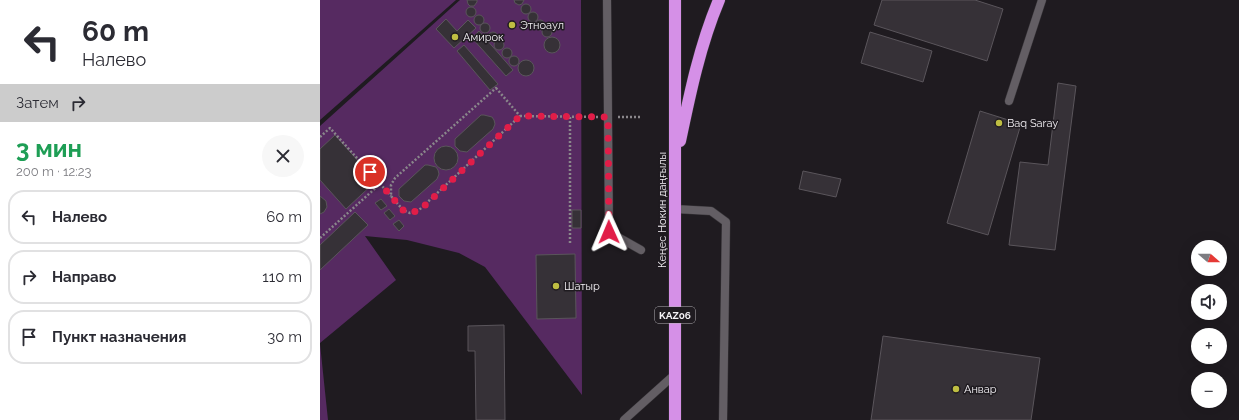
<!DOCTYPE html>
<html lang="ru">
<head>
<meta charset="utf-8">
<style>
	body { margin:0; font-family:Raleway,sans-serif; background:#f7f7f7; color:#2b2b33; height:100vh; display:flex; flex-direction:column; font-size:15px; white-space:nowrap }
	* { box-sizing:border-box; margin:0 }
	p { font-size:13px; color:#7c7c81 }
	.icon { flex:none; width:22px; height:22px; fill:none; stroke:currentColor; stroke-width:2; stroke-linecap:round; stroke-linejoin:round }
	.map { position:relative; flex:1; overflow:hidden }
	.panel { display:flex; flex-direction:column; background:#fff; width:320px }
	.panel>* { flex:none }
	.banner { background:#fff; color:#2b2b33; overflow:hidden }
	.needle { width:26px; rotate:110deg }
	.buttons { position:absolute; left:871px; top:240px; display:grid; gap:8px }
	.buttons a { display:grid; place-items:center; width:36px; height:36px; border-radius:50%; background:#fff; box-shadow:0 4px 16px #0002; font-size:20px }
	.pin { position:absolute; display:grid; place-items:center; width:34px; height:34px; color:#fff; margin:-17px; border:2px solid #fff; border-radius:50%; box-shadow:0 1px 4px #0007 }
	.me { position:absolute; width:44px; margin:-22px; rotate:359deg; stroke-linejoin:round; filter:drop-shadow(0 0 3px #0008) }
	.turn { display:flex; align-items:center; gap:14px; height:84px; padding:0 16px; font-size:18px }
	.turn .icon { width:52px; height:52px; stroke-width:2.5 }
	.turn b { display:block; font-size:28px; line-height:34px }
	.then { display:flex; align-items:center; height:38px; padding:0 16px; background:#0003; gap:8px; font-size:15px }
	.round { display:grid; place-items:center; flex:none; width:42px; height:42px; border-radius:21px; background:#f7f7f7 }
	.overview { display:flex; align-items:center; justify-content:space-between; height:68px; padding:0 16px }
	h1 { font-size:24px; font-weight:700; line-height:30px; color:#1e9e55 }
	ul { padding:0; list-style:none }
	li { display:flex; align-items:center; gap:12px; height:54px; margin:0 8px 6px; padding:0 8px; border:2px solid #e1e1e2; border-radius:16px }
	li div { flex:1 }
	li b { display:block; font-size:15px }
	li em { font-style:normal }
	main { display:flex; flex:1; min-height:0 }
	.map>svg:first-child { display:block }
	.green { fill:#562a61 }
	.building { fill:#363137; stroke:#5a555b }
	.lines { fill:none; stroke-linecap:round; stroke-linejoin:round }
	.lane-casing { stroke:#383539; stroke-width:9 }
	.highway-casing { stroke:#383539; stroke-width:13 }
	.path { stroke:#8a878b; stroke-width:2.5; stroke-dasharray:2 2; stroke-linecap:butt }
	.lane { stroke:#635e64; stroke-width:8 }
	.highway { stroke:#d590e7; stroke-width:12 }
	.route { stroke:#e11d48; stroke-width:7; stroke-dasharray:0 12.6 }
	.poi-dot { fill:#bfbe42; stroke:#1f1b20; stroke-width:1.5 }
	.labels { text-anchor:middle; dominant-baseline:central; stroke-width:3; stroke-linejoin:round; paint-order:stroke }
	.shield { fill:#1f1b20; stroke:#b5b2b6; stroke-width:1 }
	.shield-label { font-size:10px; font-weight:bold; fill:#f5f2f6 }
	.poi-label { font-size:11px; fill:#f5f2f6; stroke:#1f1b20; text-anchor:start }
	.street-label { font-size:11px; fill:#f5f2f6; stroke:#1f1b20 }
</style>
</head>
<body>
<main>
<section class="panel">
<div class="banner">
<div class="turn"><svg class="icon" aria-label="left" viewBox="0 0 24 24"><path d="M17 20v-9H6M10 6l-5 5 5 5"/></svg><div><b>60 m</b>Налево</div></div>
<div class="then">Затем<svg class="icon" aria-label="right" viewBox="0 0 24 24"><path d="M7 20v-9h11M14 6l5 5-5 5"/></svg></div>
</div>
<div class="overview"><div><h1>3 мин</h1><p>200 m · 12:23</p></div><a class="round"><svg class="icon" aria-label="close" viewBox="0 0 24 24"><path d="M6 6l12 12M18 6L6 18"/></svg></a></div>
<ul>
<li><svg class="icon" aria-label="left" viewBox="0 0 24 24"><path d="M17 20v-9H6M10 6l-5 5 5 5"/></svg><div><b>Налево</b></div><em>60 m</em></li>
<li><svg class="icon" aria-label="right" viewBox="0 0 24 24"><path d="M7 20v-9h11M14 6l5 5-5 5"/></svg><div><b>Направо</b></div><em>110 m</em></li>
<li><svg class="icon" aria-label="arrive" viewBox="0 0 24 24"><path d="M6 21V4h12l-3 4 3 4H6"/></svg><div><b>Пункт назначения</b></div><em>30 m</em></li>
</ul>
</section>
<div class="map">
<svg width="919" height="420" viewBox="0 0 919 420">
	<rect width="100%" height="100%" fill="#1f1b20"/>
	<path class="green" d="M0 0H136L0 120Z
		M140 0H261L262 395 165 267 139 253 87 240 45 236 76 280 0 343V126Z
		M0 344 8 420H0Z"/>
	<path class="building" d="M147 0H157V2L154 6H150L148 4Z
		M194 0H204L202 4 199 5 195 3Z
		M562 0H655L683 9 667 61 554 25Z
		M201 9a5 5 0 1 1 10 0a5 5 0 1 1-10 0Z
		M146 12a5 5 0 1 1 10 0a5 5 0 1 1-10 0Z
		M208 17a5 5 0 1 1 10 0a5 5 0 1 1-10 0Z
		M154 20a5 5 0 1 1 10 0a5 5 0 1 1-10 0Z
		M126 19 137 31 148 20 156 28 134 48 116 29Z
		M215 25a5 5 0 1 1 10 0a5 5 0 1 1-10 0Z
		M160 28a5 5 0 1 1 10 0a5 5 0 1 1-10 0Z
		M222 32a5 5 0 1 1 10 0a5 5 0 1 1-10 0Z
		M159 31 193 70 186 76 152 38Z
		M550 32 612 51 603 82 541 63Z
		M168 37a5 5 0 1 1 10 0a5 5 0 1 1-10 0Z
		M224 45a8 8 0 1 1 16 0a8 8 0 1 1-16 0Z
		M174 45a5 5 0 1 1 10 0a5 5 0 1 1-10 0Z
		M144 45 178 84 170 90 137 51Z
		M182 53a5 5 0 1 1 10 0a5 5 0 1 1-10 0Z
		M189 61a5 5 0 1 1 10 0a5 5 0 1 1-10 0Z
		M198 68a8 8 0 1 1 16 0a8 8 0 1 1-16 0Z
		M738 83 756 86 735 250 689 245 700 162 728 165Z
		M660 111 701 124 668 235 627 223Z
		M161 115H164L172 117 174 120 175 124 173 129 147 152 140 151 135 146V139Z
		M15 135 56 181 26 209 0 180V149Z
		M114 158a12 12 0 1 1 24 0a12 12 0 1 1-24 0Z
		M105 165H108L116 167 118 170 119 174 117 179 91 202 84 201 79 196V189Z
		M483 171 521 179 516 197 479 189Z
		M0 196 6 201 7 207 4 212 0 214Z
		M61 199 67 206 61 210 55 203Z
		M69 209 75 216 70 220 64 213Z
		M252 210H261V228H252Z
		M35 212 48 225 0 270V245Z
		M79 220 84 226 79 231 73 224Z
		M255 254 256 318 217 319 216 255Z
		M184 325 185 420H156L155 351H148V326Z
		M563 336 720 358 711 420H551Z"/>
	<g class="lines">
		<g class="lane-casing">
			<path id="lane" d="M287 0 289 232 321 250
				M689 101 722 0
				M355 209 391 211 406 222 403 420
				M304 420 353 376 354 372"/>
		</g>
		<g class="highway-casing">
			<path id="highway" d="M360 141C370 93 380 45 399 0
				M355 420V0"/>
		</g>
		<path class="path" d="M176 88 200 116 99 210 90 213 83 210 71 196V185L75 178Z
			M200 116 278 117
			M298 117H320
			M0 137 10 128 71 196
			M0 238 60 184
			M250 243V117"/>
		<use href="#lane" class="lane"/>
		<use href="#highway" class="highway"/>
	</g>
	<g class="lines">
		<path class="route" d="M50 172 83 210 90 213 100 210 200 116 288 117 289 232"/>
	</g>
	<g class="poi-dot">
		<circle cx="192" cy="25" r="4"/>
		<circle cx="135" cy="37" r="4"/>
		<circle cx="679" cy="123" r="4"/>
		<circle cx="236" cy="286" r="4"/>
		<circle cx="636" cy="389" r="4"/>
	</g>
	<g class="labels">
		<rect class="shield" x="335" y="307" width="40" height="16" rx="3"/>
		<g class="shield-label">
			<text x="355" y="315">KАZ06</text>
		</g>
		<g class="poi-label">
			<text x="200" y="25">Этноаул</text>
			<text x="143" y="37">Амирок</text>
			<text x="687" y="123">Baq Saray</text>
			<text x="244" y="286">Шатыр</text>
			<text x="644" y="389">Анвар</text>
		</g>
		<g class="street-label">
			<text transform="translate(342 210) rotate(-90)">Кеңес Нокин даңғылы</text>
		</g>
	</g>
</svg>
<div class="buttons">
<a><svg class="needle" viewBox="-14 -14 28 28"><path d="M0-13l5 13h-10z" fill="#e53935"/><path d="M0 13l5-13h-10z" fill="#7c7c81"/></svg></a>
<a><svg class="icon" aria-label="sound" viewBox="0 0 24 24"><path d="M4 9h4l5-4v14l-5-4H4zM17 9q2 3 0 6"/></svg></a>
<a>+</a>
<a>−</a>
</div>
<div class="pin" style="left:50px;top:172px;background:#d93025"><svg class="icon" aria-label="arrive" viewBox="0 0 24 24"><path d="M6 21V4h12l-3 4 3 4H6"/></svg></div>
<svg class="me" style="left:289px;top:232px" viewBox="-20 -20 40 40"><path d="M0-17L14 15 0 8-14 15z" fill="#e11d48" stroke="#fff" stroke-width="4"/></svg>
</div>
</main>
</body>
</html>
